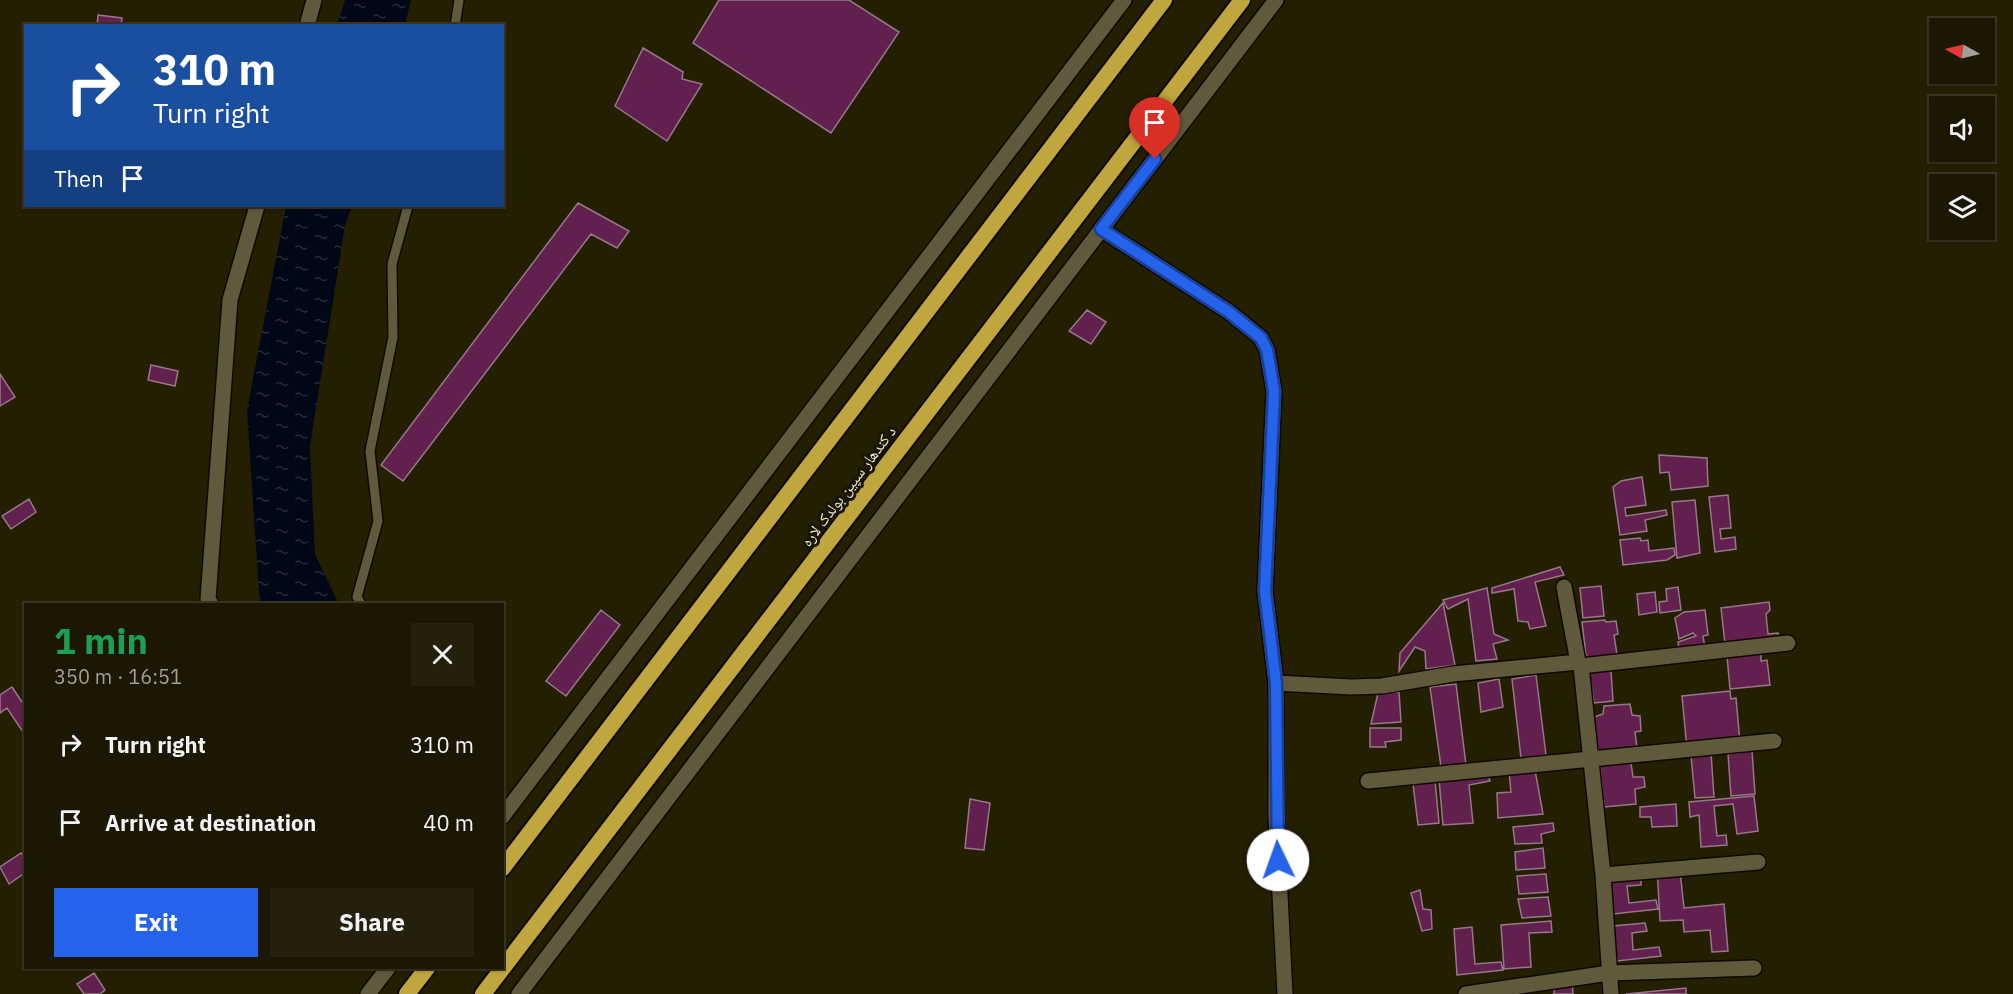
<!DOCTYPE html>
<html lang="en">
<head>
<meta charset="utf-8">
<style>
	body { margin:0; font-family:"IBM Plex Sans","Noto Naskh Arabic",sans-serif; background:#25200c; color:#f1f3f6; height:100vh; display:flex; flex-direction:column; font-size:22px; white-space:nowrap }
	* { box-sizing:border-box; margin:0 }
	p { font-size:20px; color:#a09f99 }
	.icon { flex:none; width:33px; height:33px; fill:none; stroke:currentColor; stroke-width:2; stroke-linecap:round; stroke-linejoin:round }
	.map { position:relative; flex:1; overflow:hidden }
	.sheet { position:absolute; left:24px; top:603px; width:480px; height:366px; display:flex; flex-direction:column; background:#1c1702; border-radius:0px; box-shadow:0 2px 4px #0004,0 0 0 2px #3a3624 }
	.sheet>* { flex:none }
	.hud { position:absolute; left:24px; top:24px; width:480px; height:183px; border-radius:0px; box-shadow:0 2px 4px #0004,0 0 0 2px #3a3624; background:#1a4fa0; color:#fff; overflow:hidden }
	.needle { width:39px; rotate:278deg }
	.tools { position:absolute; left:1929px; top:18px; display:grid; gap:12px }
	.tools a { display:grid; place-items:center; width:66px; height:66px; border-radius:0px; background:#1c1702; box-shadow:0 2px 4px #0004,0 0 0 2px #3a3624; font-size:30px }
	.pin { position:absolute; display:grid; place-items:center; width:51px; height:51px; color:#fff; margin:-62px -26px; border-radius:50% 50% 50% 0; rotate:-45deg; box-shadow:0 0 6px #0007 }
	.pin .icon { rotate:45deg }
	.me { position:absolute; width:66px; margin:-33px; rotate:357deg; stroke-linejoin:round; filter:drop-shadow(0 0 4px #0008) }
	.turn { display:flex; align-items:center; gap:21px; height:126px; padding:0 30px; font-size:27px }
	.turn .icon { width:78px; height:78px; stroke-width:2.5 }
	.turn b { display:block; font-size:42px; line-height:51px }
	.then { display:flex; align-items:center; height:57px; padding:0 30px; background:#0003; gap:12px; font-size:22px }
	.round { display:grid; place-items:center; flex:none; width:63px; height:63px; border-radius:0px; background:#25200c }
	.overview { display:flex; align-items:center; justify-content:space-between; height:102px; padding:0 30px }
	h1 { font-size:36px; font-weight:800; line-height:45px; color:#1e9e55 }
	.cta { display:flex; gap:12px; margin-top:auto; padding:12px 30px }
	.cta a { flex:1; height:69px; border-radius:0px; background:#2563eb; color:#fff; font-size:24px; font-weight:800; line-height:69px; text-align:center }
	.cta a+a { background:#25200c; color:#f1f3f6 }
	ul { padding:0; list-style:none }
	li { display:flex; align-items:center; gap:18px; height:78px; padding:0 30px }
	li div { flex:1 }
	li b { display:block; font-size:22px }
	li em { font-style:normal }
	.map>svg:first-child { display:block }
	.water { fill:url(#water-ripples) }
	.building { fill:#61204e; stroke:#96778a; stroke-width:1.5 }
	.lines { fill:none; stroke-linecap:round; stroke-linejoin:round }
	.service-casing { stroke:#0e0800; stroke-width:12 }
	.minor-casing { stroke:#0e0800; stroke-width:18 }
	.tertiary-casing { stroke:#0e0800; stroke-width:18 }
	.trunk-casing { stroke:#0e0800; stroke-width:20 }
	.service { stroke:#60593b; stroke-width:9 }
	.minor { stroke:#60593b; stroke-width:15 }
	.tertiary { stroke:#60593b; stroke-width:15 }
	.trunk { stroke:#c0a63e; stroke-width:16 }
	.route-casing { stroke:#184099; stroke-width:15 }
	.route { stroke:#2563eb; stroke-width:10 }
	.labels { text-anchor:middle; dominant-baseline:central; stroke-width:6; stroke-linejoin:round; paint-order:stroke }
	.street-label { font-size:16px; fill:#ece8d7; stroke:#1b1500 }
</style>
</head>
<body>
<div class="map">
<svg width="2013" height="994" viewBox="0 0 2013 994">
	<defs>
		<pattern id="water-ripples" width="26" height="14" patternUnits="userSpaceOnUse" patternTransform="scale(1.5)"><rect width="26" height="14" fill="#000818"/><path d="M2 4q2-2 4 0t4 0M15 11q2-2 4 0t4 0" fill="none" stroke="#252c39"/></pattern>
	</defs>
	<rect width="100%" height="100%" fill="#251f02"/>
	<path class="water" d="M345 0H411L405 25H337Z
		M286 206H352L345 226 310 446 315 554 339 604H261L259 593 247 410Z"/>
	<path class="building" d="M719 0H849L899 32 831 133 693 43Z
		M98 15 122 18 121 26H97Z
		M643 48 683 72 682 79 702 84 667 141 615 106Z
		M578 203 629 231 617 248 591 234 403 481 381 465Z
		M1087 310 1106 322 1091 344 1069 331Z
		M151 365 178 371 175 386 148 380Z
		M0 374 15 397 0 406Z
		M1659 455 1707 458 1708 486 1671 490 1669 472 1660 473Z
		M1642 477 1646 505 1625 508 1626 516 1666 510 1667 515 1645 520 1647 531 1620 535 1613 487 1621 481Z
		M1728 495 1731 528 1720 529 1721 539 1735 537 1736 549 1715 552 1709 497Z
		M29 499 36 512 11 529 2 516Z
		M1695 500 1700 553 1677 558 1672 502Z
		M1640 538 1641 541 1648 540 1649 551 1674 548 1675 555 1667 560 1623 565 1620 540Z
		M1560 567 1564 575 1535 582 1546 626 1530 629 1528 622 1518 621 1514 589 1492 593V588Z
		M1601 586 1604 616 1583 618 1580 588Z
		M1678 587 1681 610 1660 613 1659 602 1667 601 1666 589Z
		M1487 588 1494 634 1508 640 1493 644 1497 659 1476 661 1468 599 1448 609 1443 600Z
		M1655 592 1657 612 1639 615 1637 594Z
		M1769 602 1770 610 1766 614 1768 634 1778 633V637L1725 644 1721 608Z
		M1443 603 1455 665 1426 669 1425 651 1415 647 1399 671 1400 653Z
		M601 610 620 625 566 696 546 681Z
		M1705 610 1708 635 1703 636 1705 648 1679 650 1678 642 1696 636 1693 633 1679 639 1675 618 1684 612Z
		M1605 620 1606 622 1616 621 1618 634 1614 635 1617 655 1594 659 1586 656 1582 622Z
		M1761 653V661L1767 660 1770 685 1730 689 1727 656Z
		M1589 671H1611L1613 701 1594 703Z
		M1536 675 1546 755 1521 758 1512 679Z
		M1499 679 1503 707 1481 712 1478 683Z
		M1456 684 1466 765 1441 767 1430 687Z
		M12 687 26 708 25 735 7 708 0 713V695Z
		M1730 691 1731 699 1736 698 1740 743 1687 749 1682 696Z
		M1399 692 1401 722 1371 724 1378 693Z
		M1630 704 1632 715 1640 716 1641 731 1635 732 1637 747 1598 751 1594 717 1603 714 1604 706Z
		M1370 728H1401V740L1385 742 1386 747H1370Z
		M1752 751 1755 794 1731 796 1728 754Z
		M1711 753 1714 797 1695 798 1691 756Z
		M1631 763 1633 777H1644L1645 787 1635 789 1636 804 1604 807 1600 766Z
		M1535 770 1543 814 1498 818 1497 793 1511 792 1509 772Z
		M1488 774 1490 781 1469 785 1473 823 1443 825 1439 779Z
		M1435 781 1439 823 1418 825 1413 784Z
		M1754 796 1758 831 1737 834 1733 804 1714 806 1717 836 1726 835 1727 845 1701 847 1699 815 1690 817 1689 802Z
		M970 799 990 803 984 850 965 848Z
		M1676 804 1677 826 1652 827 1651 817H1640V807Z
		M1553 823 1554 831 1541 834 1542 843 1515 844 1513 827Z
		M1543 848 1545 868 1516 870 1515 852Z
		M21 853 26 860V872L9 884 0 867Z
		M1679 862 1684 908 1724 904 1728 951 1712 952 1710 930 1684 932 1683 920 1660 921 1657 866Z
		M1546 874 1548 892 1519 894 1517 876Z
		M1641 876V885L1627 886 1629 903 1656 900 1658 909 1613 914 1609 878Z
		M1420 890 1423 909 1431 910 1432 929 1422 931 1411 893Z
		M1548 897 1551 916 1522 918 1518 899Z
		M1551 921 1552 932 1529 933 1531 967 1504 969 1501 925Z
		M1645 923 1647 931 1632 933 1633 950 1659 947 1661 956 1617 961 1613 926Z
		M1472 927 1475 964 1501 962 1503 970 1457 975 1454 929Z
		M94 973 105 990 100 994H84L77 984Z
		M1554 981H1572L1573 994H1554Z
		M1686 988V994H1626Z"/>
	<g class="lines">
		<g class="service-casing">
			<path id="service" d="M455 26 459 0
				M361 604 357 597 378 521 370 451 393 337 392 264 408 206"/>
		</g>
		<g class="minor-casing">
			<path id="minor" d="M1101 229 1229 312 1261 338 1267 350 1274 391 1265 591 1276 683V815L1285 994
				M1564 587 1578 662 1581 666 1603 875 1611 994
				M1581 666 1788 643
				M1276 683 1351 687 1382 686 1453 674 1578 662
				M1368 781 1774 741
				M1603 875 1758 862
				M1466 994 1609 973 1754 968"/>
		</g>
		<g class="tertiary-casing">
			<path id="tertiary" d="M307 26 314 0
				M211 604 208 599 230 300 257 206
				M502 817 1124 0
				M368 994 388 968
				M519 994 1276 0"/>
		</g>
		<g class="trunk-casing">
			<path id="trunk" d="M502 869 1164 0
				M407 994 427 968
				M483 994 1242 0"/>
		</g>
		<use href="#service" class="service"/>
		<use href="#minor" class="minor"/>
		<use href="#tertiary" class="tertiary"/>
		<use href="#trunk" class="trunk"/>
	</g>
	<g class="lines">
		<g class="route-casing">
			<path id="route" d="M1155 159 1101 229 1229 312 1261 338 1267 350 1274 391 1265 591 1276 683 1278 860"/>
		</g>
		<use href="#route" class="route"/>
	</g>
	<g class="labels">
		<g class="street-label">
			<text transform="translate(848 486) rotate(-53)">د کندهار سپین بولدک لاره</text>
		</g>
	</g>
</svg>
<div class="tools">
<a><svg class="needle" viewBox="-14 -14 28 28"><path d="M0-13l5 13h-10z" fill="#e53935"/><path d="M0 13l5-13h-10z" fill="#a09f99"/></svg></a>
<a><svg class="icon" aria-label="sound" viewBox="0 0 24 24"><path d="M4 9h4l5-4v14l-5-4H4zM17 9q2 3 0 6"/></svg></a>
<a><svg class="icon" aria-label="layers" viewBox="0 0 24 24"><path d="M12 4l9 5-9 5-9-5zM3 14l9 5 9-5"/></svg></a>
</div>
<div class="pin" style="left:1155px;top:159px;background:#d93025"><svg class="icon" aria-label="arrive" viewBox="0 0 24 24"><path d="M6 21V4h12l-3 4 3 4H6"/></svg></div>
<svg class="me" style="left:1278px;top:860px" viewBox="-20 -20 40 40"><circle r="19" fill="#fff"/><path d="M0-13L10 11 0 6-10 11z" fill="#2563eb"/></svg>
<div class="hud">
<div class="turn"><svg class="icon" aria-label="right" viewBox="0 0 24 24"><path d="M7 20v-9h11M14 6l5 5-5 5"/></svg><div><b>310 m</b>Turn right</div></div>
<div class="then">Then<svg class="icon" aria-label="arrive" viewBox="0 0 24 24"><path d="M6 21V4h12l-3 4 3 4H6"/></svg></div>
</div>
<section class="sheet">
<div class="overview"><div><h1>1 min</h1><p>350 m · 16:51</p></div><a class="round"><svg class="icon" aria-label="close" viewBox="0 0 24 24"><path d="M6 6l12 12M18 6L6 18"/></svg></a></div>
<ul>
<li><svg class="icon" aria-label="right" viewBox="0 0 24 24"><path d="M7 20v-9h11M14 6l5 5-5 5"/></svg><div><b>Turn right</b></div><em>310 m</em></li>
<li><svg class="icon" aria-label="arrive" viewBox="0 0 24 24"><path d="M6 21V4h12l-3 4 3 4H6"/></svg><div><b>Arrive at destination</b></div><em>40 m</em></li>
</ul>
<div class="cta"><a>Exit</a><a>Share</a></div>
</section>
</div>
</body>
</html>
